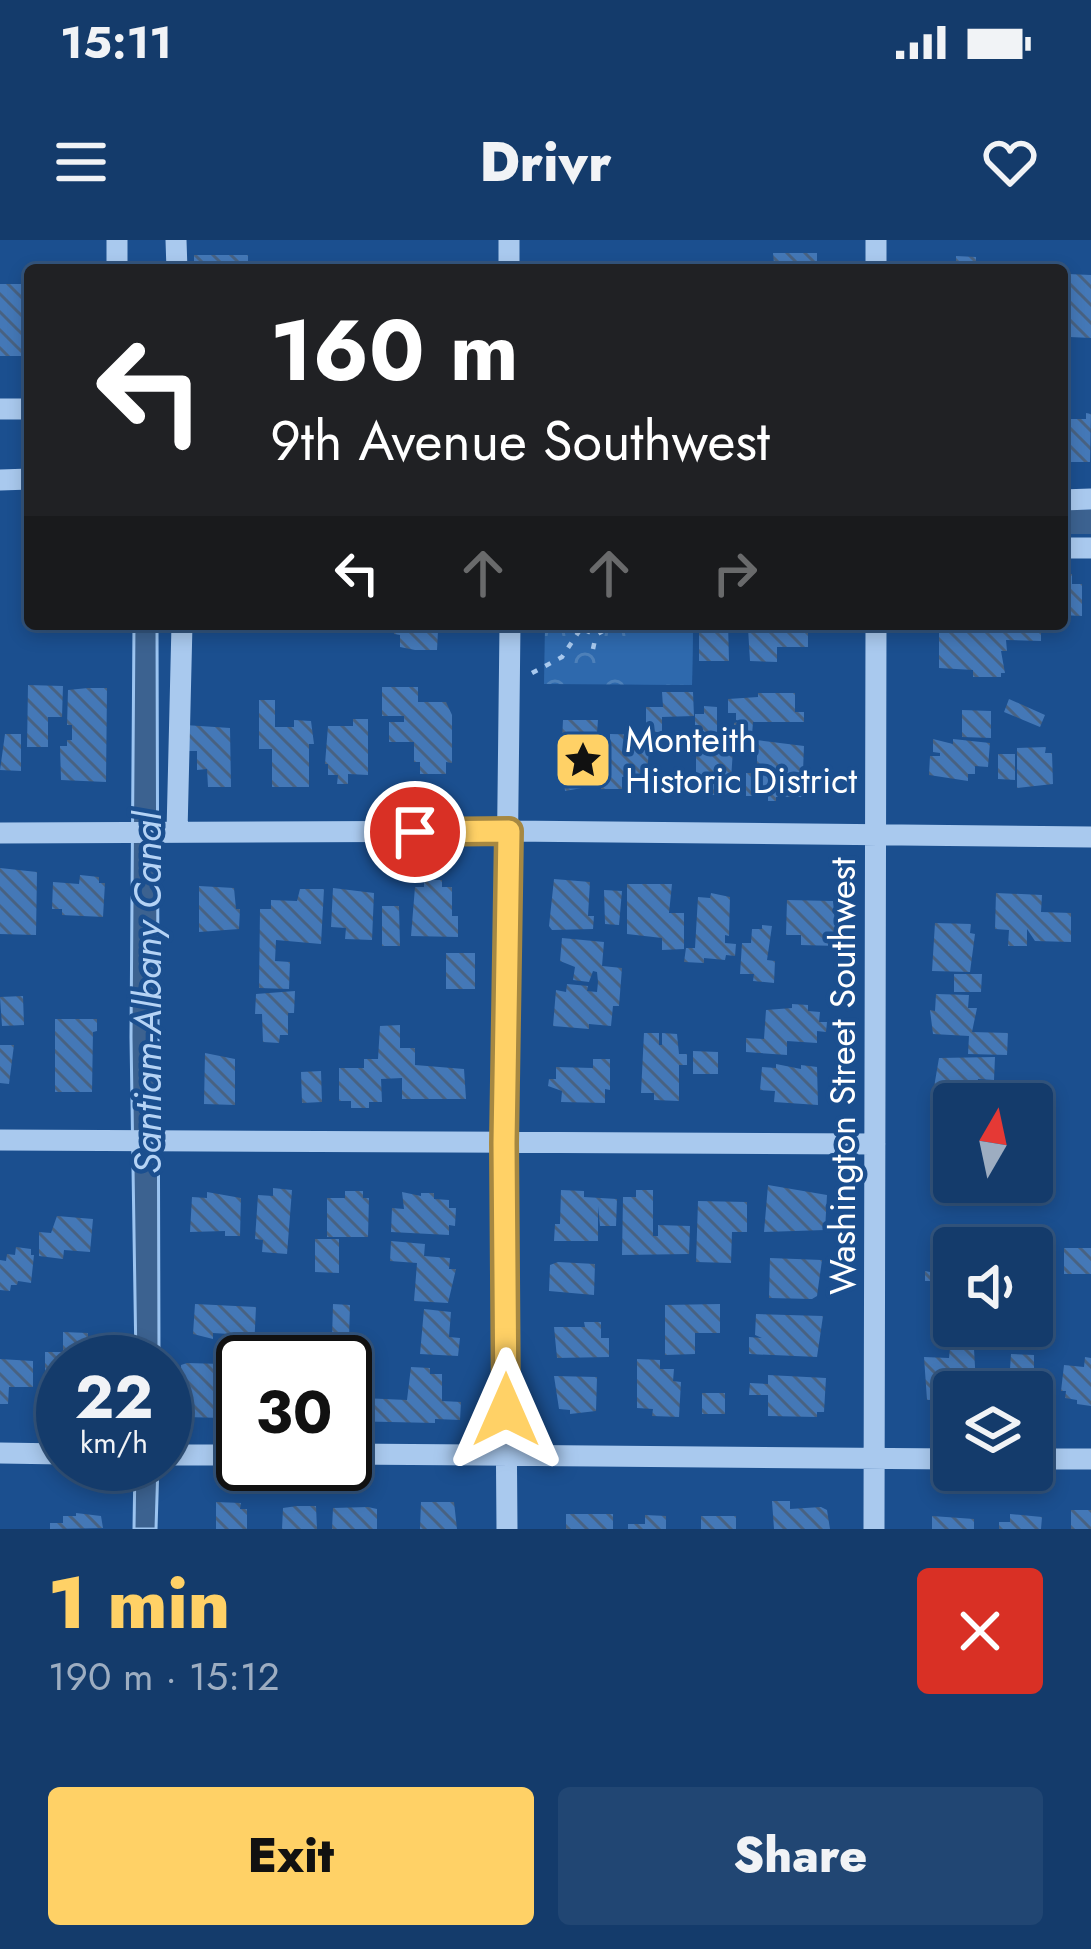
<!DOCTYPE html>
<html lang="en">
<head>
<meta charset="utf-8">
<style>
	body { margin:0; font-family:Jost,sans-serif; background:#214673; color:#f1f3f6; height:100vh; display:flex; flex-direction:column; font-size:45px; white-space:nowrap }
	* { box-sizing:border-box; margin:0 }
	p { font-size:39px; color:#9dadc1 }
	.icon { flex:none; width:66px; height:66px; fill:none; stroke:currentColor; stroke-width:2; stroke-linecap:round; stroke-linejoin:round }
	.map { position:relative; height:1289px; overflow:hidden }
	.side { display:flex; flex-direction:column; background:#143b6b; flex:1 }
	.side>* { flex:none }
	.hud { position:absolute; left:24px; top:24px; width:1044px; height:366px; border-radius:12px; box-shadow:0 6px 18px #0003,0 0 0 3px #33557e; background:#202124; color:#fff; overflow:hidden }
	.needle { width:78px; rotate:9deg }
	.fabs { position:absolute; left:933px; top:843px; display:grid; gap:24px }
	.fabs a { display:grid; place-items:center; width:120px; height:120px; border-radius:12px; background:#143b6b; box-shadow:0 6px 18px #0003,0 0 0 3px #33557e; font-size:60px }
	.speed { position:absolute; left:36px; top:1095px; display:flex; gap:24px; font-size:60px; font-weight:700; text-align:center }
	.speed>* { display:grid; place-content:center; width:156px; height:156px; border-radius:50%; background:#143b6b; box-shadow:0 6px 18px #0003,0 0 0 3px #33557e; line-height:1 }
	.speed small { font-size:30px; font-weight:400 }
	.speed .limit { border:6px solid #111; border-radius:18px; background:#fff; color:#111 }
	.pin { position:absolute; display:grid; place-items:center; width:102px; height:102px; color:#fff; margin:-51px; border:6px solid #fff; border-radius:50%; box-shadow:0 3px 12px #0007 }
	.me { position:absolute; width:132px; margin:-66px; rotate:0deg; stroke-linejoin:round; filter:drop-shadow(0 0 9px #0008) }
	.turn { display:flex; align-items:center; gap:42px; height:252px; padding:0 48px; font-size:54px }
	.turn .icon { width:156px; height:156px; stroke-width:2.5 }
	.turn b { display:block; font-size:84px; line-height:102px }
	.lanes { display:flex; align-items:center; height:114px; padding:0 48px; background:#0003; justify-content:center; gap:60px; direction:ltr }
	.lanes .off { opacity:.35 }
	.round { display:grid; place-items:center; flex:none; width:126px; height:126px; border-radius:12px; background:#214673 }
	.summary { display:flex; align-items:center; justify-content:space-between; height:204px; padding:0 48px }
	h1 { font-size:72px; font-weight:800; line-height:90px; color:#ffd166 }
	.button { display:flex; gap:24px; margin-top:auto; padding:24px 48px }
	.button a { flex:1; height:138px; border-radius:12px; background:#ffd166; color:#111; font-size:48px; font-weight:800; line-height:138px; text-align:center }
	.button a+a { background:#214673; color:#f1f3f6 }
	.status { display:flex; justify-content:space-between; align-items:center; height:84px; padding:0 60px; background:#143b6b; direction:ltr }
	.status svg { height:33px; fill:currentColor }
	header { display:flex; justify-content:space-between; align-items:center; height:156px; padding:0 48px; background:#143b6b; font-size:54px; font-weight:800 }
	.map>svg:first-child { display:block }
	.park { fill:url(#park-crowns) }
	.pitch { fill:#2e69ad }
	.water { fill:#3c6290; stroke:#9cc4f0; stroke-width:3 }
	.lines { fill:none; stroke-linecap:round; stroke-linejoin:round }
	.canal { stroke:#3c6290; stroke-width:24 }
	.building { fill:url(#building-back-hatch) }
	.path { stroke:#a9c9ee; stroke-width:4.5; stroke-dasharray:6 9; stroke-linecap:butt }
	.minor { stroke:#a9c9ee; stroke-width:21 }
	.route-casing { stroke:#a68842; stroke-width:30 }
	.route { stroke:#ffd166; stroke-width:21 }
	.labels { text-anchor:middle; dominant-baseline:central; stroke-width:9; stroke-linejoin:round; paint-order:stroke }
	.poi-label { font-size:36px; fill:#fff; stroke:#1b4f8f; text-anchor:start }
	.street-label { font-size:36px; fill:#fff; stroke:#1b4f8f }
	.water-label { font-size:39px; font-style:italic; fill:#b5d3f5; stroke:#1b4f8f }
</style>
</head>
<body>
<div class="status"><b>15:11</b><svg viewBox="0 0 49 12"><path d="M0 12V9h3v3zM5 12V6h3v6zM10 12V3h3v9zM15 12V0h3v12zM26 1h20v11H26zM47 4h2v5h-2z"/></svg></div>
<header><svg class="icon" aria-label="menu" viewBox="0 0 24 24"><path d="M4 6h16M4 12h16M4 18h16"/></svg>Drivr<svg class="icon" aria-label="heart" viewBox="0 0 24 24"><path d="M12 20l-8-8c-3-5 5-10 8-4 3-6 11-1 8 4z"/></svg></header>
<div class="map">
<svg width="1091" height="1289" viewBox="0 0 1091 1289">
	<defs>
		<pattern id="park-crowns" width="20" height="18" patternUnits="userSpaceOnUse" patternTransform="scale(3)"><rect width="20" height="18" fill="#2e69ad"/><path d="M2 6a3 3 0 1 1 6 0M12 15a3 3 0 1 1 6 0" fill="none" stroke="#4d80b9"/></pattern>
		<pattern id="building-back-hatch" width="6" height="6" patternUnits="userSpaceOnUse" patternTransform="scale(3)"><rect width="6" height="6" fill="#4478b7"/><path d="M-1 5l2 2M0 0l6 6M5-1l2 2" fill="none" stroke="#486282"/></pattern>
	</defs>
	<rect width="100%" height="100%" fill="#1b4f8f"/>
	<path class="park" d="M545 384H693L692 445 544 444Z"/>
	<path class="pitch" d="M629 384H693L692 445 629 444Z"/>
	<path class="water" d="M134 384H157L159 1122H136L131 797Z
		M135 1224H158L156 1289H134Z"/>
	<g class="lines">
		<path class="canal" d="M1062 282H1091"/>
	</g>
	<path class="building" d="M773 13H817V30H751V24H774Z
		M194 15H248V30H194Z
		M956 16 976 17V30H926V25H956Z
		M406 21 466 23V30H406Z
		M1068 34 1091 35V98L1070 97Z
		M0 44H30V116H0Z
		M1086 173 1091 174 1090 222H1065L1066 179H1086Z
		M1064 334H1072V344H1082V376L1062 375Z
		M394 384H447L446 391H438L437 410H415L400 407V395L394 394Z
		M699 384H728L729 421H699Z
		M753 384H808V407H777V422L750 421 748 388H753Z
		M979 384H1041V401L1006 400 1007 411H1001L1005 433H1001V437H973V430L939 428V389H979Z
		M28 445 63 446 62 477H48V507H27Z
		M382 447H418V462H446L452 475V523L446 522V534H420V522H414V502H389V482H404V476H382Z
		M88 448H107L106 542 61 540 60 506H67V500H72V485H67L68 450Z
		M662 452H693L694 476 662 477V492H646V467H663Z
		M758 453H795V472H804V482H753L752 495 734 494V483L741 481 736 480V473H728V459L758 457Z
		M1009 459 1045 475 1040 487 1004 472Z
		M259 460H275V487H294V480L311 481 314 504H309V547H272V509H259Z
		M704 466 717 467V494H695V474H704Z
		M962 470 991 471V498L962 497Z
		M353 479H368V535L348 534V544H337L338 535H328V524H325L328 486H353Z
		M563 480H598L593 546 565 551 564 541H560Z
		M185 485 230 488 231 547H208L207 529 197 530V511H185Z
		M5 494H21V531L0 530Z
		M610 494 650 495 647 535 622 537V549H601V513H610Z
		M734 495 730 554 712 555V549L696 547V509H690V496Z
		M933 499 953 504V499L990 503 988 527 975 526V534H968V541L929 535 930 516H940V513L933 512Z
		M757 500 804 506 802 557H776V561H768V556H746V533H757Z
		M1046 507 1045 513H1052L1053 544 1017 548V508Z
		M998 514H1015V540L998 539Z
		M0 628 37 632 36 695 0 694Z
		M80 635 99 637V643H105L103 677 62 675V669H52L53 642 79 644Z
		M554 639 590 642 588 676H594L593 689 552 690 549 686Z
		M424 640H442V647H452V676H458V697L411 696 415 647H424Z
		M627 644H672L669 673H684V709L662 710V698L627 694Z
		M199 646 234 648 236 669H240L239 689 199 692Z
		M333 648 374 653 372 700 345 699 346 688 331 687Z
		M300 649H324L321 704 276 700 275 721 290 722 289 749 259 748 260 669H271V660L297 661Z
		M604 650 622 651 619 685 605 684Z
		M711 653 730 657 729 696 725 695V703L736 704 735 716 726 715 725 720 704 718V723L684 722 686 708H695L698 657 710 658Z
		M996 653 1042 655 1041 672 1071 673V702L1035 701 1027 689V706H1008L1009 690 995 689Z
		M787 660 833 661 837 706 801 705V695H786Z
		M382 666H399L400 706H382Z
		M935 683 971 684 970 693 975 694 970 732 932 731Z
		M762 685 772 686 767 720 775 721 774 743 753 741 754 734H740L742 703H751L752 689H762Z
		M562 698 604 702 602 726 622 728 619 766H613L611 786 589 784V789L553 786 556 750 566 752 567 744 588 746 587 751 597 752 598 742 597 732 593 731 589 742 573 740 575 727 560 721Z
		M446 713H475V749H446Z
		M954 734H982L981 752H954Z
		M295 751 294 773H288V795H280L279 803 263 802 262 774H255L256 754Z
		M936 754 969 755 968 768H977L972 792 1008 793 1007 815 968 814 969 796 933 794 930 770 935 771Z
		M23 756 24 785 2 786 0 757Z
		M792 764 808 765V771L820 772 819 782H827L826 792 817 791V803L787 801V815L746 812V798L764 799 766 770 792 768Z
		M55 779H97V791L93 792 92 852H55Z
		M400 785V808H415V825L464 829 466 859H402V838L381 839 382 862H369V868H351V861H339V828H364V819H378L380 786Z
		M644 793H659V805H662V793L677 794 679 814H687V825H679V861L654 860V853H641Z
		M0 805H14L9 844 0 843Z
		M693 811 718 812V834H693Z
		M205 813 235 819V865L204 864Z
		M995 817 994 840 978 839 977 853 997 854 996 864H954L955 854 933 853 939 818Z
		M593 819H610V850L605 849V863L561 862 562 851 548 846 549 839H556V827L593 828Z
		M776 824 801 829V825L817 827 818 865 774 862 775 851 760 850 762 827 776 828Z
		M321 831 322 862 302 863 301 832Z
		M954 896V943L932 942 933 898Z
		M768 945 827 955 825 990 764 992Z
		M273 948 292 950 287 1014 262 1012 263 1000 255 999 258 955 273 956Z
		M561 950 584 951V957L617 959 616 986H600L598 966V1001H554L555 984H560Z
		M636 950H653V996H658V985L690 986 689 1014 622 1015 623 957H636Z
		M345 951H363V958H369L368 997H327V958H345Z
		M207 952 241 958 240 996H225V991L190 992 192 957 207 958Z
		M402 952 421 956V953H434V959L449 960V968H456L455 986 449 985V995L391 992 392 968 404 969Z
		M698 961 747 962V992H732L731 1023 696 1022Z
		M57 976 93 979 90 1012 64 1010 63 1019 39 1016V992L51 993Z
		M315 999H339V1033L315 1032Z
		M391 1001 425 1004 424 1016 450 1018 449 1029H456L448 1063 414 1061 417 1023 390 1021Z
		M16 1007 31 1009V1015H34L31 1043 18 1041 17 1045H11L10 1051 0 1050V1020L6 1021 7 1014 15 1015Z
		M1064 1008H1091V1034H1064Z
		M931 1013 954 1014V1056L930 1055V1041H925V1031L930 1032Z
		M770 1018 822 1020 817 1056 812 1059 769 1058Z
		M558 1022 595 1024 594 1055 549 1051 550 1025Z
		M1032 1041H1055V1067H1032Z
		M195 1064 256 1067 254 1109 229 1108V1094L213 1093V1099L193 1094Z
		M333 1064 350 1065 349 1099H332Z
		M720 1064V1093H695V1114L665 1115V1065Z
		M424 1069 451 1072 449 1097 460 1098 458 1116 420 1114Z
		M756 1074 823 1076 817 1117 749 1114V1097L762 1098 755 1095Z
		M584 1082H601V1098H609V1117L557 1118 554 1087H585Z
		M63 1092 88 1093V1122H63V1162H45V1112H63Z
		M950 1108 974 1109 976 1144 962 1143V1152H954V1159L927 1160 924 1117 949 1118Z
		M1011 1114 1034 1115V1129L1049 1130 1048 1141H1054V1163H1032V1152H995L996 1129H1010Z
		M1085 1117 1091 1118V1166L1077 1164V1160L1065 1158 1066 1151H1061L1064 1125 1084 1127Z
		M0 1119 33 1121V1147H9L8 1164H0Z
		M637 1119 660 1120V1129H674L673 1141 681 1142 679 1177 652 1176 653 1169 637 1168Z
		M187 1123 222 1124 223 1178 186 1177 188 1140H181V1125Z
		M411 1127 430 1128V1134H442V1161L461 1162 460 1180 435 1179V1183L345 1181V1143L362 1144V1158L407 1160Z
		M768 1135 826 1138 824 1172H817V1177L768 1176V1155H749L750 1143 768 1144Z
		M554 1136 597 1137 596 1171 570 1174V1170L559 1169Z
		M702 1153H725V1174H702Z
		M772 1261H790V1269L821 1267 827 1270 830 1289H774Z
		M216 1262 241 1263 240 1269H247V1289H216Z
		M421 1262H454L457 1289H420Z
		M297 1266H316L317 1289H282L283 1268Z
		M368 1267 377 1269V1289H332L333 1268Z
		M1071 1270H1091V1289H1071Z
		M76 1273 101 1276 103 1288 50 1289V1283H63V1276H76Z
		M566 1274H613V1289H566Z
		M1010 1274 1042 1277 1041 1289H999V1282H1010Z
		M645 1275 666 1276V1289H628V1284H645Z
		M701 1276H736V1289H701Z
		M932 1276 974 1279V1289H932Z"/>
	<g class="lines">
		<path class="path" d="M571 384 596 395 615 384
			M593 409 596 395
			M532 433 562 417 580 390"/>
		<path class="minor" d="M176 0 177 30
			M509 0V30
			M876 0V30
			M117 30V0
			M0 169H30
			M0 240 30 239
			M1062 260 1091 259
			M1062 308H1091
			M177 592 182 384
			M0 593 510 591 1091 597
			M0 900 875 904
			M0 1213 63 1214
			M345 1214 954 1219
			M165 1215H243
			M1032 1219H1091
			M507 1289 504 903 510 384
			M874 1289 876 384"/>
	</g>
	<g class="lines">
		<g class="route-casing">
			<path id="route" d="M415 592 509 591 504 903 506 1170"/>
		</g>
		<use href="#route" class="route"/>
	</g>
	<defs>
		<g id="sight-square" transform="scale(3)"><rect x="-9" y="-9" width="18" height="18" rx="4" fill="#ffd166" stroke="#1b4f8f"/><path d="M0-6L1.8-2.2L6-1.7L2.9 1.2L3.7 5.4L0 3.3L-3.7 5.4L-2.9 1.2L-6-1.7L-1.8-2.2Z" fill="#111"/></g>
	</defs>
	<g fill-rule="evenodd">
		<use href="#sight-square" x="583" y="520"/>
	</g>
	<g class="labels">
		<g class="poi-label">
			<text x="625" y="499">Monteith<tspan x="625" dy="41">Historic District</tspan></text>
		</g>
		<g class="street-label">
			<text transform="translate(842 836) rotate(-90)">Washington Street Southwest</text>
		</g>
		<g class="water-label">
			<text transform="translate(147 753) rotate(-90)">Santiam-Albany Canal</text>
		</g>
	</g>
</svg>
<div class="fabs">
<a><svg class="needle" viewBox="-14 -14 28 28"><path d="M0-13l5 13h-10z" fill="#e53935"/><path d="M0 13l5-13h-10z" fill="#9dadc1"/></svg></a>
<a><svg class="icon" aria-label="sound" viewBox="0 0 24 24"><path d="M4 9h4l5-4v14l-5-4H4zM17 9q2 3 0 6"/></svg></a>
<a><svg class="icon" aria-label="layers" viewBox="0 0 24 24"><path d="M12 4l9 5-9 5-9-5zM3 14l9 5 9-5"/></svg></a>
</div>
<div class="speed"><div>22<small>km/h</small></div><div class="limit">30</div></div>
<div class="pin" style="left:415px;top:592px;background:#d93025"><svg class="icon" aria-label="arrive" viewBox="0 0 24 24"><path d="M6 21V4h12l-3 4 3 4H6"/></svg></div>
<svg class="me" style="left:506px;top:1170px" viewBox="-20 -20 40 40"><path d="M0-17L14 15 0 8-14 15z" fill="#ffd166" stroke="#fff" stroke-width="4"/></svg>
<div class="hud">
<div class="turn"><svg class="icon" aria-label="left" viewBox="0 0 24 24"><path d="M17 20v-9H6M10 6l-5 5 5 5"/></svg><div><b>160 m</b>9th Avenue Southwest</div></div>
<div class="lanes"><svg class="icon" aria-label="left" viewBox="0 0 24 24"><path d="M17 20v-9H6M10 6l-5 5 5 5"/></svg><svg class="icon off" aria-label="ahead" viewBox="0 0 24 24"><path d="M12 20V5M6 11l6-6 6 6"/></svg><svg class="icon off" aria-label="ahead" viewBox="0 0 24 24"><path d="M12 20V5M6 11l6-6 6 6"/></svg><svg class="icon off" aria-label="right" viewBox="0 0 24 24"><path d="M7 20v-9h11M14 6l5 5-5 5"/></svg></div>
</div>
</div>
<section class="side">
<div class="summary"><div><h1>1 min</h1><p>190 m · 15:12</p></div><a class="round" style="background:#d93025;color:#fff"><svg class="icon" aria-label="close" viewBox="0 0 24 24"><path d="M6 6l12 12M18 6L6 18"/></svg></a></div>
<div class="button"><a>Exit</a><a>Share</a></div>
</section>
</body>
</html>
